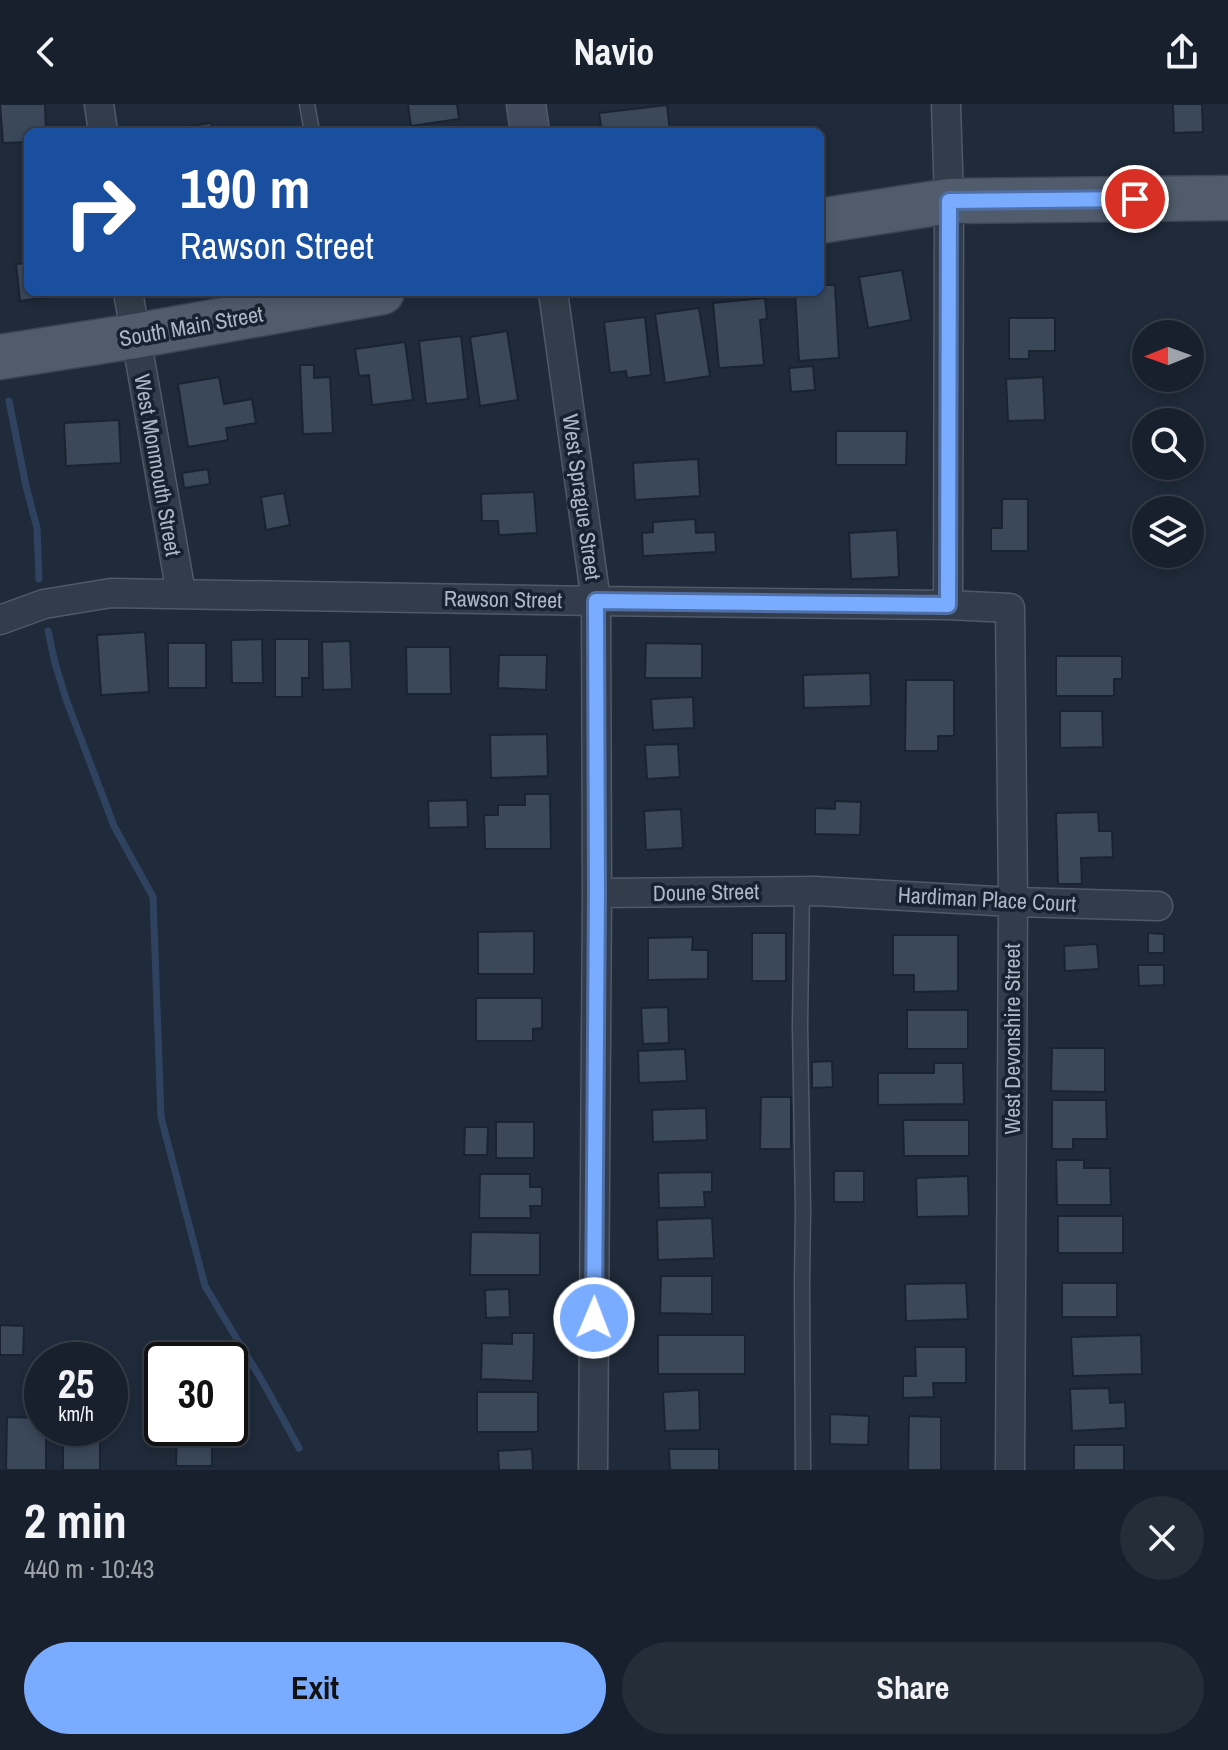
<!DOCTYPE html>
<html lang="en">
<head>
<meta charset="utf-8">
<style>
	body { margin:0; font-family:"Archivo Narrow",sans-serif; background:#242d38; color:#f1f3f6; height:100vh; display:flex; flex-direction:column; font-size:30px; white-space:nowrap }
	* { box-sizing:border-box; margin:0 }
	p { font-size:26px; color:#9ea3a9 }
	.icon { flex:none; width:44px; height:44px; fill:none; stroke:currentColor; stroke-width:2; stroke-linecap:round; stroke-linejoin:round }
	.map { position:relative; height:1366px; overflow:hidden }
	.drawer { display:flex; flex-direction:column; background:#17202c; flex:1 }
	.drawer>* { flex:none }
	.top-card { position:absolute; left:24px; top:24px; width:800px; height:168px; border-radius:12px; box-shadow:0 4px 12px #0003,0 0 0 2px #363e48; background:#1a4fa0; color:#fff; overflow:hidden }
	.needle { width:52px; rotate:269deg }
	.fabs { position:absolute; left:1132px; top:216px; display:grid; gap:16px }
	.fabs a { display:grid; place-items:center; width:72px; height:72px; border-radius:50%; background:#17202c; box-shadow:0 4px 12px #0003,0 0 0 2px #363e48; font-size:40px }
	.speed { position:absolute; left:24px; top:1238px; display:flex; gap:16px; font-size:40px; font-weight:700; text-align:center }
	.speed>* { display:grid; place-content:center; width:104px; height:104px; border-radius:50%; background:#17202c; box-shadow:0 4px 12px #0003,0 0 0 2px #363e48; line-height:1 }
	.speed small { font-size:20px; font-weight:400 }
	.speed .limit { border:4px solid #111; border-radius:12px; background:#fff; color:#111 }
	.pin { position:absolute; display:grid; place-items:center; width:68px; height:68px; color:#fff; margin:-34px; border:4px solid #fff; border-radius:50%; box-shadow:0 2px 8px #0007 }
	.me { position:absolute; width:88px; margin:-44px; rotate:1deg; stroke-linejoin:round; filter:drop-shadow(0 0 6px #0008) }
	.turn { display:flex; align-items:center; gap:28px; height:168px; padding:0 24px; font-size:36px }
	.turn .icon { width:104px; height:104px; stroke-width:2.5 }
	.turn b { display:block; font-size:56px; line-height:68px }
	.round { display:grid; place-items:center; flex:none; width:84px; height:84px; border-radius:42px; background:#242d38 }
	.overview { display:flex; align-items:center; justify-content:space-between; height:136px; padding:0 24px }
	h1 { font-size:48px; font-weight:700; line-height:60px }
	.cta { display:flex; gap:16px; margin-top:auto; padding:16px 24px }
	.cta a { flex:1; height:92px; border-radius:48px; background:#79abff; color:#111; font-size:32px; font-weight:700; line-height:92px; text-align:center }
	.cta a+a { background:#242d38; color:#f1f3f6 }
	header { display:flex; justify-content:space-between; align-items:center; height:104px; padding:0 24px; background:#17202c; font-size:36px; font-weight:700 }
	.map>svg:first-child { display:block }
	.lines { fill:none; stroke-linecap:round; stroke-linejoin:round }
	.stream { stroke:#2f4361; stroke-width:7 }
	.building { fill:#3a485a; stroke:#1a2331; stroke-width:2 }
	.service-casing { stroke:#505968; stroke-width:17 }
	.minor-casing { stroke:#505968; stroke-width:31 }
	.secondary-casing { stroke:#505968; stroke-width:41 }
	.primary-casing { stroke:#3c4554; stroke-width:47 }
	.service { stroke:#323c4a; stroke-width:14 }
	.minor { stroke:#323c4a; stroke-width:28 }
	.secondary { stroke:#404b5e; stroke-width:38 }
	.primary { stroke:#505b6b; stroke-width:44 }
	.route-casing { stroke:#4f6fa6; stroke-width:20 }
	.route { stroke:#79abff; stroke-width:14 }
	.labels { text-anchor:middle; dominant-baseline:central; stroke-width:7; stroke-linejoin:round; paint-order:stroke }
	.street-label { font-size:22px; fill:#adb6c7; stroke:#18212f }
</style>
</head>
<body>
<header><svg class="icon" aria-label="back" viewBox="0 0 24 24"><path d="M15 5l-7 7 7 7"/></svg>Navio<svg class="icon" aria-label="share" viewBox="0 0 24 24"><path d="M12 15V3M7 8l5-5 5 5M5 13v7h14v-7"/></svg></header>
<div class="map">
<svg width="1228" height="1366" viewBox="0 0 1228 1366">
	<rect width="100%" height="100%" fill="#1f2a3a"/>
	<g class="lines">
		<path class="stream" d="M9 297 26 382 37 424 39 475
			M48 527 55 559 66 595 114 722 153 793 161 1013 205 1182 264 1280 299 1344"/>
	</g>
	<path class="building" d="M0 0H45L46 28H28V38L3 39Z
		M408 0H457L459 15 411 22Z
		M1173 0H1202L1203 28 1174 29Z
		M667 1 670 28H602L599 9Z
		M211 19 213 28H149Z
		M28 159V188H86L20 197 16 160Z
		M902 166 911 216 868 224 859 173Z
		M820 181H835L839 254 799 257 795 188H820Z
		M765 194 767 215 760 216 764 261 719 264 713 199Z
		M699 204 710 272 665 279 655 210Z
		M645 213 651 271 627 274 626 267 610 269 604 218Z
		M1009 214H1055V247H1029V255H1009Z
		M507 227 518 296 480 302 470 233Z
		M461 232 468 295 426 300 419 237Z
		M405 238 413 296 372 301 369 271 359 272 355 245Z
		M300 261H314V274L330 273 333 329 303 330Z
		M813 262 815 286 791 288 789 264Z
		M219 273 224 300 252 295 256 319 226 324 228 336 188 343 178 280Z
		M1043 273 1045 316 1008 317 1006 275Z
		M119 316 121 359 66 362 64 319Z
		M836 327H907L906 361H836Z
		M698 355 700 392 635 396 633 359Z
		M208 365 210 380 184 384 182 369Z
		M534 388 537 429 499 431 498 417H482L481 390Z
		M284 389 290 421 266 426 261 393Z
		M1002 395H1028V447H991V424H1002Z
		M695 415 696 429 715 428 716 448 643 452 642 429 653 428V418Z
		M897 426 899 473 851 475 849 429Z
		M145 528 149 588 101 591 97 531Z
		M262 535 263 579H232L231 536Z
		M275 535H309V574H302V593H275Z
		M350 537 352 585 323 586 322 538Z
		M168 539H206V584H168Z
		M646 539 702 540V574H645Z
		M406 543H450L451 590H407Z
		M499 551H547L546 586 498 584Z
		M1056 552H1122V575H1114V592H1056Z
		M870 569 871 602 804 604 803 571Z
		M906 576H954V632H938V647H905Z
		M693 593 694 624 653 626 651 595Z
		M1060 607H1102L1103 643 1060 644Z
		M547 630 548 672 491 674 490 631Z
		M678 640 680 673 647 675 645 641Z
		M525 690H550L551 745H485L484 711H498V701H525Z
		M467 696 468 723 429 724 428 697Z
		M835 697 861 698 860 731 815 730V704L835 705Z
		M681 705 683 744 646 746 644 707Z
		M1098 708 1099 727H1112L1113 753 1081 754 1082 780H1058L1056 709Z
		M534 827V870H478V828Z
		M752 829H786V877H752Z
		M1148 829 1164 830V849H1148Z
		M893 831H958V887L914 888V871H893Z
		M693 833 692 846H708V875L648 876V834Z
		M1097 840 1099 865 1065 867 1064 842Z
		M1138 861H1164V881L1139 882Z
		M476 894H542V924L533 925V937H476Z
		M668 903 669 939 643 940 641 904Z
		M907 906H968V945H907Z
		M1052 944H1105V988L1051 987Z
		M685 945 687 977 639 979 638 947Z
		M832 957 833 983 812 984V958Z
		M934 959H963L964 1000 878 1001V969H934Z
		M761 993H791V1045H760Z
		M1052 996H1106L1107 1035H1073V1045H1052Z
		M706 1004 707 1036 653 1038 652 1006Z
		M903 1016H969V1052H904Z
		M496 1018H534V1054H496Z
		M465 1023H488L487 1051H464Z
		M1056 1056H1084V1064H1110L1111 1101H1057Z
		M834 1067H864V1098H834Z
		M712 1068V1088H704L705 1103 659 1104 658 1069Z
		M480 1070H530V1083H542V1102H530L531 1114H479Z
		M968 1072 969 1112 917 1113 916 1074Z
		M1058 1112H1123V1149H1058Z
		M712 1114 714 1154 658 1156 657 1116Z
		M471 1128 540 1129V1171H470Z
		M661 1172H712V1210L660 1209Z
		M966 1179 968 1215 906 1217 905 1180Z
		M1062 1179H1117V1213H1062Z
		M509 1185 510 1213 486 1214 485 1186Z
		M0 1221 24 1222 23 1251H0Z
		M512 1229H534L533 1277 481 1275 482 1239 512 1240Z
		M658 1231H745V1270H658Z
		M1141 1231 1142 1270 1073 1272 1071 1233Z
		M915 1243H966V1279H933L934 1293 903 1294V1272H916Z
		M1109 1284 1110 1299 1125 1298 1126 1324 1072 1327 1070 1285Z
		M699 1286 700 1326 665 1327 663 1288Z
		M477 1288H538V1328H477Z
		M830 1310 869 1312 868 1341 830 1340Z
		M909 1312 941 1313V1366H908Z
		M7 1313 42 1314V1324H46V1366H6Z
		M63 1324H100V1366H63Z
		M177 1327H212V1362H176Z
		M1074 1341H1124V1366H1074Z
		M532 1345 533 1366H499L498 1347Z
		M669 1345H719V1366H670Z"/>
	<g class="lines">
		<g class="service-casing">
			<path id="service" d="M307 0 312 28
				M802 787 800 921 803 1105 802 1178 803 1366"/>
		</g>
		<g class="minor-casing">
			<path id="minor" d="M99 0 103 28
				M946 0 949 97 948 501
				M128 188 181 489
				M553 188 596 497 597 789 593 1366
				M0 516 44 500 111 489 596 497 948 501 1010 504 1013 798 1010 1366
				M597 789 815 787 1013 798 1158 802"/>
		</g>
		<g class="secondary-casing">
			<path id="secondary" d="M526 0 530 28"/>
		</g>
		<g class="primary-casing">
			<path id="primary" d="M820 117 949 97 1228 94
				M0 253 135 232 382 188"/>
		</g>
		<use href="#service" class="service"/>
		<use href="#minor" class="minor"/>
		<use href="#secondary" class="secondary"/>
		<use href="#primary" class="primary"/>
	</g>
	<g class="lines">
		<g class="route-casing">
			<path id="route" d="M594 1214 597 789 596 497 948 501 949 97 1135 95"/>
		</g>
		<use href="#route" class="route"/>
	</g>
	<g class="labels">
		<g class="street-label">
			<text transform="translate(191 222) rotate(-10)">South Main Street</text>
			<text transform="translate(158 361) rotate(80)">West Monmouth Street</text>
			<text transform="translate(582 393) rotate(82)">West Sprague Street</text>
			<text transform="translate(503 495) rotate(1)">Rawson Street</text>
			<text transform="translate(706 788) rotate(-1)">Doune Street</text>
			<text transform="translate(987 795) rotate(3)">Hardiman Place Court</text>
			<text transform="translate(1012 935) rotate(-90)">West Devonshire Street</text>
		</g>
	</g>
</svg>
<div class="fabs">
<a><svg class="needle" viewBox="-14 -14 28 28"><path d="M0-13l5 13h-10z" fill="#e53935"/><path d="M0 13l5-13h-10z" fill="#9ea3a9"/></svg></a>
<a><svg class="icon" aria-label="search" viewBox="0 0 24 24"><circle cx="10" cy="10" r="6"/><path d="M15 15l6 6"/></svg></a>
<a><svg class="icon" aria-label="layers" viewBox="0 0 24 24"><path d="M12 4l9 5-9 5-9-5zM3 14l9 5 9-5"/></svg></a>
</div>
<div class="speed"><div>25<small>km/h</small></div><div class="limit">30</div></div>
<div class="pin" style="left:1135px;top:95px;background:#d93025"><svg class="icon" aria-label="arrive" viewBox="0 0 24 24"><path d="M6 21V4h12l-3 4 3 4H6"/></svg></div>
<svg class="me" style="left:594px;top:1214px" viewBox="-20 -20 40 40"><circle r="17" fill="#79abff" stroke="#fff" stroke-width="3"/><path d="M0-11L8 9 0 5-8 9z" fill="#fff"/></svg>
<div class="top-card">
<div class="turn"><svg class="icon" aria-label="right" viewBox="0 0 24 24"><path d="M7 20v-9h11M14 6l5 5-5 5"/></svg><div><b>190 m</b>Rawson Street</div></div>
</div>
</div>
<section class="drawer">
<div class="overview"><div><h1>2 min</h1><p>440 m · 10:43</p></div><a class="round"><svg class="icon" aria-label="close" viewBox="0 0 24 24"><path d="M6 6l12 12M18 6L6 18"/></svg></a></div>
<div class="cta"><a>Exit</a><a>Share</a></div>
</section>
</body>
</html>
